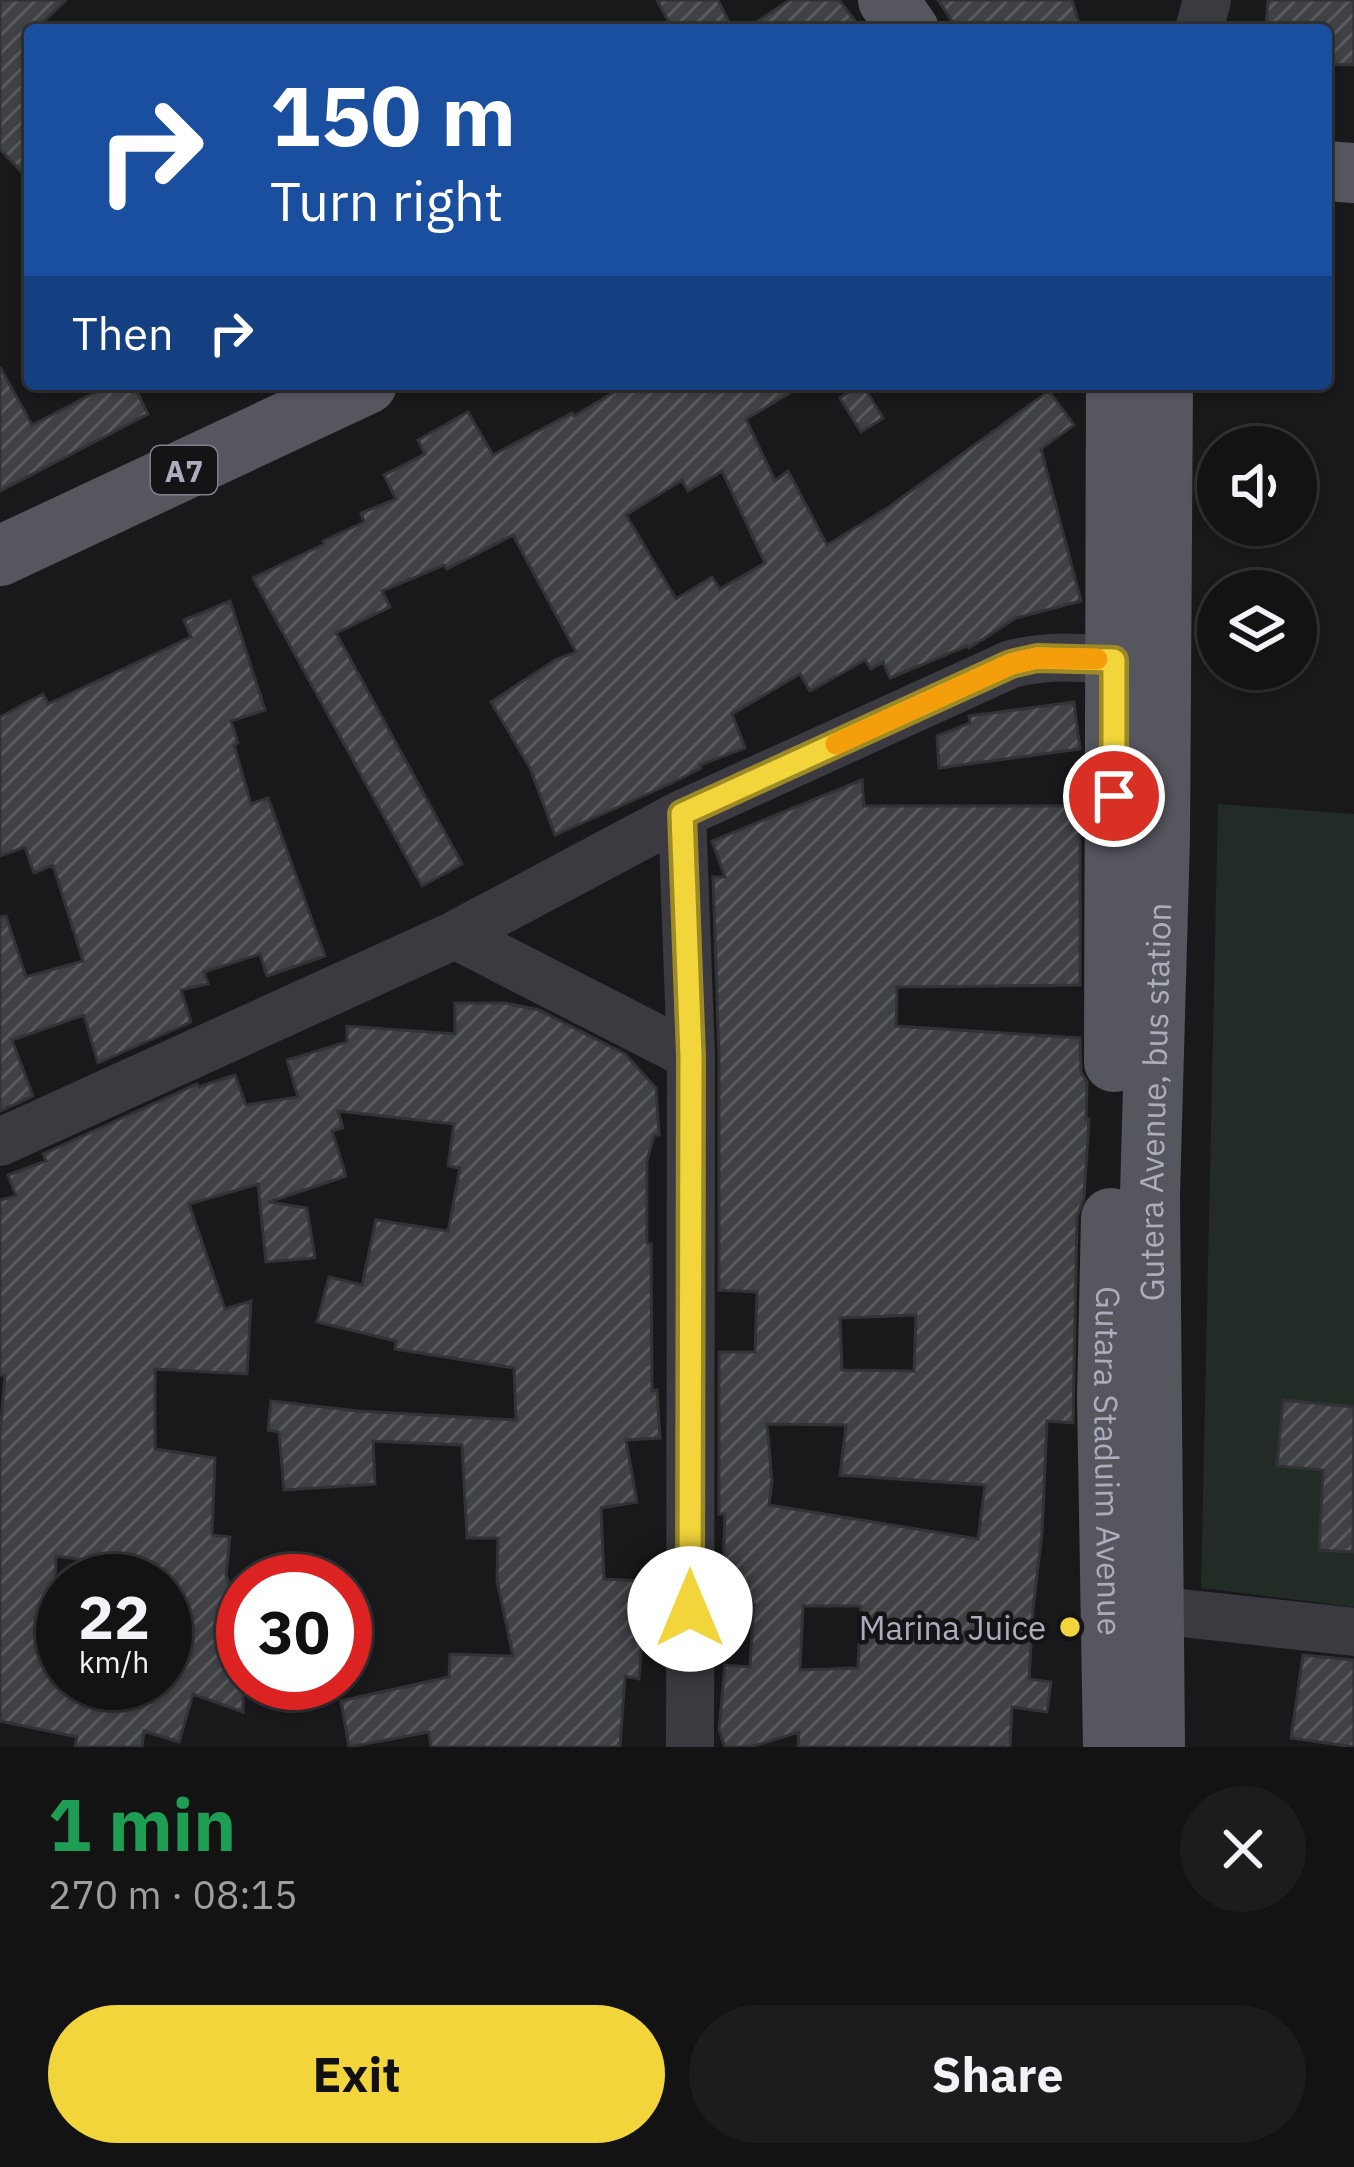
<!DOCTYPE html>
<html lang="en">
<head>
<meta charset="utf-8">
<style>
	body { margin:0; font-family:"IBM Plex Sans",sans-serif; background:#1c1c1d; color:#f1f3f6; height:100vh; display:flex; flex-direction:column; font-size:45px; white-space:nowrap }
	* { box-sizing:border-box; margin:0 }
	p { font-size:39px; color:#9d9ea0 }
	.icon { flex:none; width:66px; height:66px; fill:none; stroke:currentColor; stroke-width:2; stroke-linecap:round; stroke-linejoin:round }
	.map { position:relative; height:1747px; overflow:hidden }
	.side { display:flex; flex-direction:column; background:#131314; flex:1 }
	.side>* { flex:none }
	.guide { position:absolute; left:24px; top:24px; width:1308px; height:366px; border-radius:12px; box-shadow:0 3px 9px #0004,0 0 0 3px #323234; background:#1a4fa0; color:#fff; overflow:hidden }
	.controls { position:absolute; left:1197px; top:426px; display:grid; gap:24px }
	.controls a { display:grid; place-items:center; width:120px; height:120px; border-radius:50%; background:#131314; box-shadow:0 3px 9px #0004,0 0 0 3px #323234; font-size:60px }
	.speed { position:absolute; left:36px; top:1554px; display:flex; gap:24px; font-size:60px; font-weight:700; text-align:center }
	.speed>* { display:grid; place-content:center; width:156px; height:156px; border-radius:50%; background:#131314; box-shadow:0 3px 9px #0004,0 0 0 3px #323234; line-height:1 }
	.speed small { font-size:30px; font-weight:400 }
	.speed .limit { border:18px solid #d22; background:#fff; color:#111 }
	.pin { position:absolute; display:grid; place-items:center; width:102px; height:102px; color:#fff; margin:-51px; border:6px solid #fff; border-radius:50%; box-shadow:0 3px 12px #0007 }
	.me { position:absolute; width:132px; margin:-66px; rotate:0deg; stroke-linejoin:round; filter:drop-shadow(0 0 9px #0008) }
	.turn { display:flex; align-items:center; gap:42px; height:252px; padding:0 48px; font-size:54px }
	.turn .icon { width:156px; height:156px; stroke-width:2.5 }
	.turn b { display:block; font-size:84px; line-height:102px }
	.then { display:flex; align-items:center; height:114px; padding:0 48px; background:#0003; gap:24px; font-size:45px }
	.round { display:grid; place-items:center; flex:none; width:126px; height:126px; border-radius:63px; background:#1c1c1d }
	.summary { display:flex; align-items:center; justify-content:space-between; height:204px; padding:0 48px }
	h1 { font-size:72px; font-weight:700; line-height:90px; color:#1e9e55 }
	.action { display:flex; gap:24px; margin-top:auto; padding:24px 48px }
	.action a { flex:1; height:138px; border-radius:72px; background:#f1d53b; color:#111; font-size:48px; font-weight:700; line-height:138px; text-align:center }
	.action a+a { background:#1c1c1d; color:#f1f3f6 }
	.map>svg:first-child { display:block }
	.garden { fill:#222b25 }
	.building { fill:url(#building-hatch); stroke:#333337; stroke-width:3; fill-rule:evenodd }
	.lines { fill:none; stroke-linecap:round; stroke-linejoin:round }
	.minor { stroke:#3a3a40; stroke-width:48 }
	.major { stroke:#56565f; stroke-width:60 }
	.route-casing { stroke:#9d8a26; stroke-width:30 }
	.route { stroke:#f1d53b; stroke-width:21 }
	.slow { stroke:#f59e0b; stroke-width:21 }
	.poi-dot { fill:#f1d53b; stroke:#141316; stroke-width:4.5 }
	.labels { text-anchor:middle; dominant-baseline:central; stroke-width:9; stroke-linejoin:round; paint-order:stroke }
	.shield { fill:#141316; stroke:#7e7f89; stroke-width:3 }
	.shield-label { font-size:30px; font-weight:bold; fill:#abadba }
	.street-label { font-size:33px; fill:#abadba; stroke:#141316 }
	.poi-label { font-size:33px; fill:#abadba; stroke:#141316; text-anchor:end }
</style>
</head>
<body>
<div class="map">
<svg width="1354" height="1747" viewBox="0 0 1354 1747">
	<defs>
		<pattern id="building-hatch" width="6" height="6" patternUnits="userSpaceOnUse" patternTransform="scale(3)"><rect width="6" height="6" fill="#404145"/><path d="M-1 1l2-2M0 6l6-6M5 7l2-2" fill="none" stroke="#595a5e"/></pattern>
	</defs>
	<rect width="100%" height="100%" fill="#19191b"/>
	<path class="garden" d="M1218 804 1354 814V1607L1201 1588Z"/>
	<path class="building" d="M0 0H66L35 30H30V181L0 149Z
		M657 0H718L733 30H673Z
		M790 0H839L862 30H744Z
		M938 0H1072L1081 30H958Z
		M1268 0H1354V65L1326 64V30L1266 26Z
		M0 367 32 425 112 384H133L148 414 0 491Z
		M628 384H805L746 419 775 481 788 471 827 545 889 507 1049 391 1074 425 1041 449 1081 601 1016 618 969 648 967 646 890 678 883 662 871 669 865 660 810 691 800 674 732 714 745 748 700 765 701 768 672 783 555 835 530 768 491 702 555 660 576 652 513 535 447 569 444 565 382 591 390 607 336 633 462 864 422 886 253 578 324 544 323 541 364 522 361 513 396 499 384 475 425 454 418 440 468 412 493 455 572 413 574 416ZM722 471 765 563 720 589 712 577 676 599 626 515 682 480 688 491Z
		M862 384 883 418 861 432 840 398Z
		M230 601 265 710 231 721 238 743 234 745 251 804 268 798 325 956 267 976 260 954 204 972 208 984 181 990 191 1022 98 1063 84 1015 12 1040 33 1096 0 1111V917L6 916 26 977 83 961 53 865 34 873 25 847 0 856V717L43 694 48 704 191 637 184 620Z
		M1074 702 1080 749 939 768 937 736 970 723 969 716Z
		M862 780 864 806H1080V985L897 987 896 1026 1080 1038 1081 1072 1087 1082 1086 1119H1089L1084 1198 1077 1217 1073 1423 1047 1421 1042 1533 1033 1610 1029 1679 1051 1682 1047 1712 1012 1707 1010 1747H798L799 1732 750 1747H725L719 1730 725 1665 750 1667 754 1604H722L725 1514H719V1352H755L757 1292 719 1290V1055L713 877H725L712 841ZM916 1315 914 1371 842 1370 840 1318ZM767 1424 846 1425 840 1475 985 1485 978 1539 769 1505 772 1481ZM803 1606H861L858 1668 800 1670Z
		M455 1003H505L539 1010 625 1054 656 1088 659 1135H654L647 1161V1243L651 1244 652 1391 657 1390 660 1438 626 1440 637 1502 601 1508 604 1579 662 1582V1610L644 1609 639 1679 625 1676 620 1747H431L429 1732 349 1747 341 1701 449 1677 450 1654 513 1656 497 1580 498 1538H467L462 1445 373 1441 375 1484 284 1490 279 1432 268 1430 271 1401 358 1411 516 1420 514 1368 395 1349 396 1341 317 1322 329 1277 362 1285 376 1220 448 1231 460 1168 448 1166 454 1124 338 1111 343 1128 332 1131 346 1176 269 1202 307 1208 315 1258 266 1262 258 1184 189 1204 225 1309 251 1301 247 1374 155 1369V1449L215 1458 212 1535 230 1537 226 1575 237 1608 243 1606V1712L193 1694 179 1742 144 1731 142 1747H75L77 1737 0 1721V1436L5 1375H0V1200L16 1196 8 1175 46 1161 43 1154 197 1084 199 1087 235 1075 246 1105 298 1097 287 1060 347 1042V1026L455 1034ZM56 1556 165 1570V1683H63L51 1678Z
		M1283 1400 1354 1407 1353 1552 1319 1550 1323 1470 1277 1466Z
		M1303 1655 1354 1660V1747L1291 1738Z"/>
	<g class="lines">
		<path class="minor" d="M1199 30 1207 0
			M682 814 691 1056 690 1747
			M455 935 691 1056
			M0 1142 455 935 682 814 1011 664C1057 653 1104 657 1149 670
			M1154 1610 1354 1632"/>
		<g class="major">
			<path d="M888 0 909 30"/>
			<path d="M1326 171 1354 173"/>
			<path d="M0 556 367 384"/>
			<path d="M1114 1062 1116 384"/>
			<path id="s1" d="M1111 1218 1107 1396 1113 1747"/>
			<path id="s2" d="M1155 1747 1150 1195 1160 837 1163 384"/>
		</g>
	</g>
	<g class="lines">
		<g class="route-casing">
			<path id="route" d="M690 1609 691 1056 682 814 1011 664 1037 658 1114 660V796"/>
		</g>
		<use href="#route" class="route"/>
		<path class="slow" d="M836 744 1011 664 1037 658 1097 659"/>
	</g>
	<circle class="poi-dot" cx="1070" cy="1627" r="12"/>
	<g class="labels">
		<rect class="shield" x="151" y="446" width="66" height="48" rx="9"/>
		<g class="shield-label">
			<text x="184" y="470">A7</text>
		</g>
		<g class="street-label">
			<text stroke="none"><textPath href="#s2" startOffset="645">Gutera Avenue, bus station</textPath></text>
			<text stroke="none"><textPath href="#s1" startOffset="243">Gutara Staduim Avenue</textPath></text>
		</g>
		<g class="poi-label">
			<text x="1046" y="1627">Marina Juice</text>
		</g>
	</g>
</svg>
<div class="controls">
<a><svg class="icon" aria-label="sound" viewBox="0 0 24 24"><path d="M4 9h4l5-4v14l-5-4H4zM17 9q2 3 0 6"/></svg></a>
<a><svg class="icon" aria-label="layers" viewBox="0 0 24 24"><path d="M12 4l9 5-9 5-9-5zM3 14l9 5 9-5"/></svg></a>
</div>
<div class="speed"><div>22<small>km/h</small></div><div class="limit">30</div></div>
<div class="pin" style="left:1114px;top:796px;background:#d93025"><svg class="icon" aria-label="arrive" viewBox="0 0 24 24"><path d="M6 21V4h12l-3 4 3 4H6"/></svg></div>
<svg class="me" style="left:690px;top:1609px" viewBox="-20 -20 40 40"><circle r="19" fill="#fff"/><path d="M0-13L10 11 0 6-10 11z" fill="#f1d53b"/></svg>
<div class="guide">
<div class="turn"><svg class="icon" aria-label="right" viewBox="0 0 24 24"><path d="M7 20v-9h11M14 6l5 5-5 5"/></svg><div><b>150 m</b>Turn right</div></div>
<div class="then">Then<svg class="icon" aria-label="right" viewBox="0 0 24 24"><path d="M7 20v-9h11M14 6l5 5-5 5"/></svg></div>
</div>
</div>
<section class="side">
<div class="summary"><div><h1>1 min</h1><p>270 m · 08:15</p></div><a class="round"><svg class="icon" aria-label="close" viewBox="0 0 24 24"><path d="M6 6l12 12M18 6L6 18"/></svg></a></div>
<div class="action"><a>Exit</a><a>Share</a></div>
</section>
</body>
</html>
